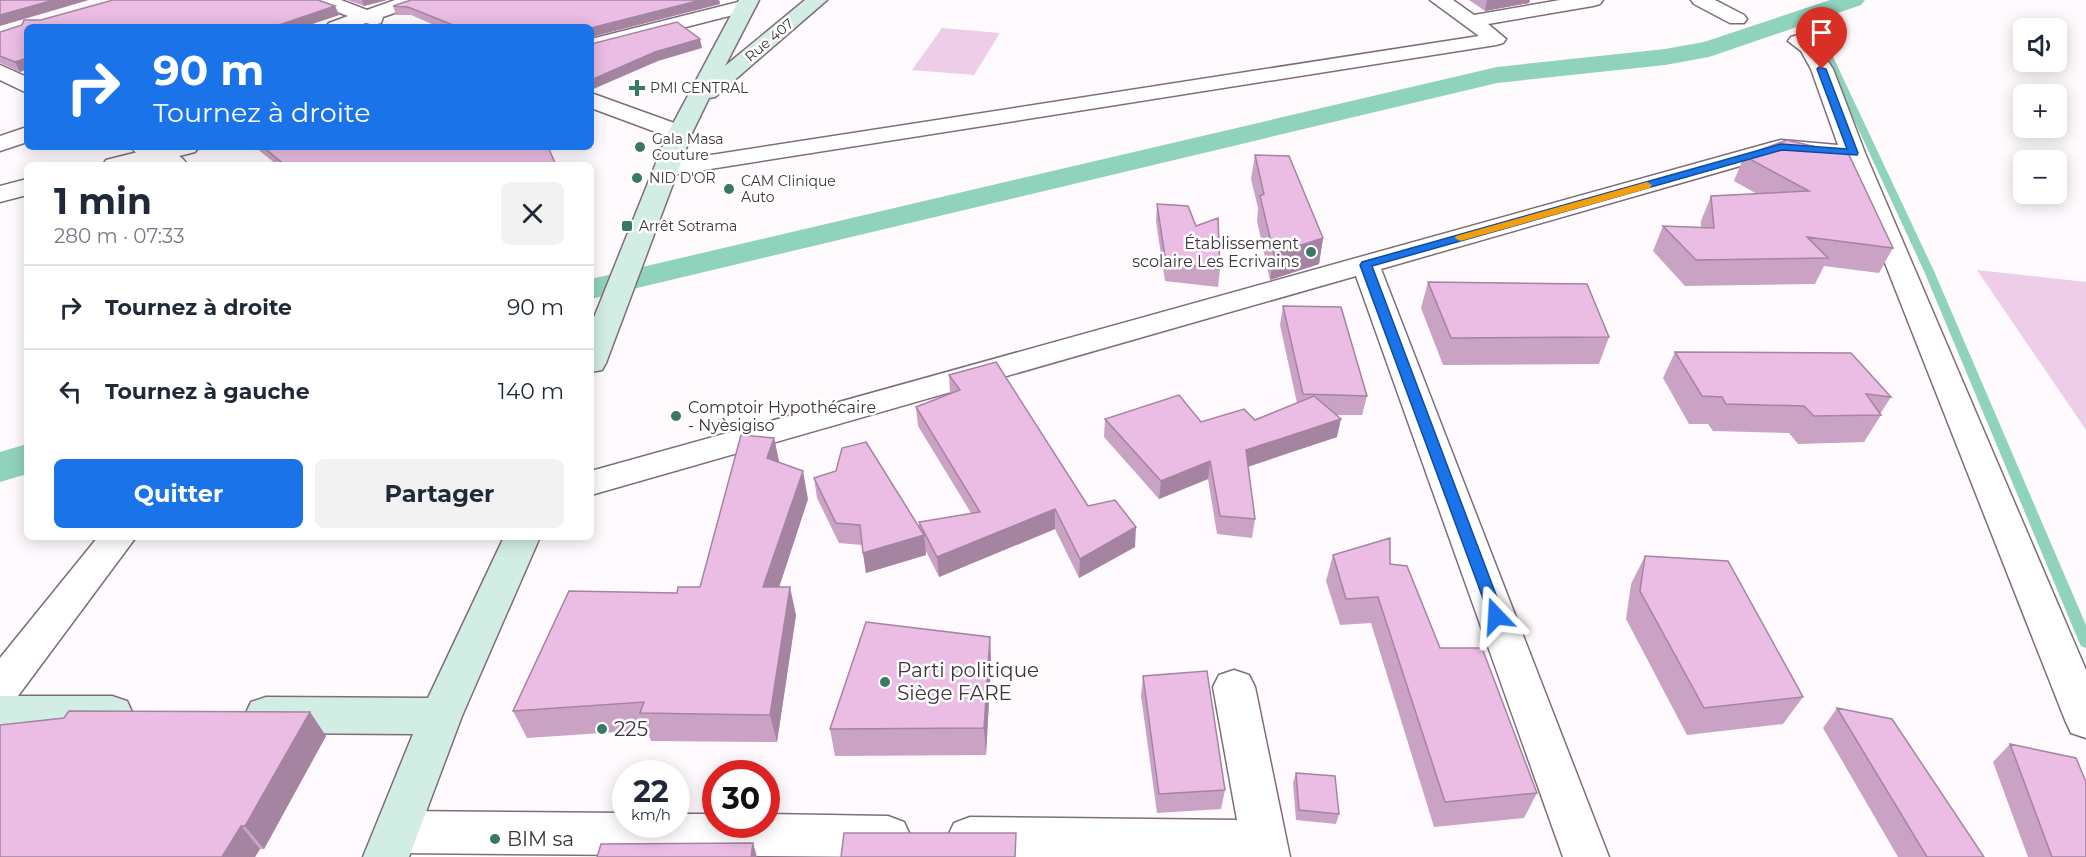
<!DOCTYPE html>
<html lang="fr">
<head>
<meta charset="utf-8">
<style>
	body { margin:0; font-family:Montserrat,sans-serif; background:#f2f2f3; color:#1f2937; height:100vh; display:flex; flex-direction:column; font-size:22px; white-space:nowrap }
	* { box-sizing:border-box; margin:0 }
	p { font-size:20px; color:#747a83 }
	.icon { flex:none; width:33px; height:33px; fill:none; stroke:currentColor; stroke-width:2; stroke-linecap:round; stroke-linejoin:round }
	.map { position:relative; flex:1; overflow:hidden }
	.side { position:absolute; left:24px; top:162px; width:570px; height:378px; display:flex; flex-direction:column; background:#fff; border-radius:9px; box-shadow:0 3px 15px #0003 }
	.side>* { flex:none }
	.top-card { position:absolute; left:24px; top:24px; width:570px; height:126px; border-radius:9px; box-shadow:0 3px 15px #0003; background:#1a73e8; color:#fff; overflow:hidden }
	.fabs { position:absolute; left:2013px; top:18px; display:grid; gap:12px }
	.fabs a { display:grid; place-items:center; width:54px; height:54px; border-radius:9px; background:#fff; box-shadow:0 3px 15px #0003; font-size:30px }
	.speed { position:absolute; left:612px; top:760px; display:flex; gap:12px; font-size:30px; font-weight:700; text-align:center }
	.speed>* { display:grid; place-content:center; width:78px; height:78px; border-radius:50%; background:#fff; box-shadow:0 3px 15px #0003; line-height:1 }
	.speed small { font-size:15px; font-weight:400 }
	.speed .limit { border:9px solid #d22; background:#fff; color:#111 }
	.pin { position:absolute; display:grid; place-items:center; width:51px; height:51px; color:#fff; margin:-62px -26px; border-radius:50% 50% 50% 0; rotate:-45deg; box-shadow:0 0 6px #0007 }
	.pin .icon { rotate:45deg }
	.me { position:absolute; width:66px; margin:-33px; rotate:340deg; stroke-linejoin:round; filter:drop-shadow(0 0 4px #0008) }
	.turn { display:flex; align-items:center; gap:21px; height:126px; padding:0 30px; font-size:27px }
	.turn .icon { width:78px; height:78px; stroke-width:2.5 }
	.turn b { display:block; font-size:42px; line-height:51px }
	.round { display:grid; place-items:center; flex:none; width:63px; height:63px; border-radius:9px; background:#f2f2f3 }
	.summary { display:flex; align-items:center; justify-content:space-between; height:102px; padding:0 30px }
	h1 { font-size:36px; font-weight:700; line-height:45px }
	.action { display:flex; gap:12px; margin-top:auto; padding:12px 30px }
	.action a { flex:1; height:69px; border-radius:9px; background:#1a73e8; color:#fff; font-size:24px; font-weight:700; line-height:69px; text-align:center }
	.action a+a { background:#f2f2f3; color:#1f2937 }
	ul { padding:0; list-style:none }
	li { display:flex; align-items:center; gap:18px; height:84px; padding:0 30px; border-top:2px solid #e0e1e3 }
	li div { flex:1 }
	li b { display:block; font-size:22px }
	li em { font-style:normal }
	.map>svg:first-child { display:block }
	.green { fill:#edcde7 }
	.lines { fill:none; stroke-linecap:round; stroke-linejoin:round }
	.stream { fill:#90d3bd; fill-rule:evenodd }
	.canal { fill:#90d3bd; fill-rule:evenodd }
	.minor-casing { stroke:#7e6d7b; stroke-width:3 }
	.tertiary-casing { stroke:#7e6d7b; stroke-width:3 }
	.secondary-casing { stroke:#7e6d7b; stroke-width:3 }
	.minor { fill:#fff; fill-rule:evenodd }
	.tertiary { fill:#fff; fill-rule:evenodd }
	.secondary { fill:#d1ede4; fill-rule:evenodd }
	.wall { fill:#caa2c4 }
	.shaded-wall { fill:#a484a0 }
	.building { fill:#ebbce4; stroke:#a484a0; stroke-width:1.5 }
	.route { fill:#1a73e8; stroke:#114b97; stroke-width:1.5 }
	.slow { fill:#f59e0b }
	.poi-dot { fill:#397865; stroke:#fff; stroke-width:2 }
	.labels { text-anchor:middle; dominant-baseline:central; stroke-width:5; stroke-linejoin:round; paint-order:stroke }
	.far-street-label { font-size:14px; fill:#3d353b; stroke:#fff }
	.far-poi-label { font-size:14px; fill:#3d353b; stroke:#fff; text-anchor:start }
	.poi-label { font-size:16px; fill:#3d353b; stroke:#fff; text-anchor:end }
	.near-poi-label { font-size:20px; fill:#3d353b; stroke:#fff; text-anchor:start }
</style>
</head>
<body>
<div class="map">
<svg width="2086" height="857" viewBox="0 0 2086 857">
	<rect width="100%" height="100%" fill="#fefafd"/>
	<path class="green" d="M942 28 1000 33 974 75 912 70Z
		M1977 270 2086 282V430Z"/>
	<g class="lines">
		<path class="stream" d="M1804 14H1810L1819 27 1934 271 2086 625V648L2081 646 2079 642 1924 271 1811 27 1803 16Z"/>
		<path class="canal" d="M1830 0H1865L1861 5 1709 57 1665 65 1497 83 591 299V279L1497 67 1665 49 1704 42Z
			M27 444V474L0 482V452Z"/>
		<g class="minor-casing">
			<path id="minor" d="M313 0H341L367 10 395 0H423L420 4 383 17 381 23 374 25 366 23 355 27H326L329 23 348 16 316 4Z
				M1430 0H1453L1474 15 1560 0H1603L1600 4 1593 6 1488 24 1506 39 1503 43 1496 45 666 176 657 174 654 169 657 164 666 162 1479 36Z
				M1691 0H1715L1744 15 1747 19 1744 23H1730L1694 4Z
				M1798 35 1816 43 1833 69 1865 153 2086 670V738L2071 733 2065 720 1844 159 1782 154 1381 269 1609 857H1563L1356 276 591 495V471L1773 142 1781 140 1838 145 1811 69 1801 51 1788 41 1791 37Z
				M0 65 27 77V93L0 80Z
				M591 93 688 128 692 133 688 138 680 140 672 138 591 108Z
				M27 127V142L0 151V136Z
				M131 147C151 147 175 146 188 165 168 165 144 166 131 147Z
				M98 537H136L15 700 0 705V658Z
				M1234 670 1249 675 1255 687 1290 857H964L954 853 947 838 954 823 970 817 1237 820 1213 687 1219 675Z
				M398 811 626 813V825H676V814H716V825H766V814L888 816 904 822 911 837 904 852 892 857 398 853 382 847 375 832 382 817Z"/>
		</g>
		<g class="tertiary-casing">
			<path id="tertiary" d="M746 0 753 2 756 6 753 10 591 51V39Z
				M158 147H199L195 152 144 165H103L106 160Z
				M27 179V195L0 202V186Z"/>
		</g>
		<g class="secondary-casing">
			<path id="secondary" d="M739 0H759L725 66 805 0H827L715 97 709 98 692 133 606 363 602 370 591 372V325L668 133Z
				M504 537H540L462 716 409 857H363L413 734 266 733 251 728 245 715 251 702 266 697 428 698Z
				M0 696H112L127 701 133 714 127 727 112 732H0Z"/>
		</g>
		<use href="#minor" class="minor"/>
		<use href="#tertiary" class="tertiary"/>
		<use href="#secondary" class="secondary"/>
	</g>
	<path class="wall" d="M113 0H318L335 6 339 15 303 27H27V69L20 72 0 63V32L22 25 24 20H41Z
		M347 0H387L364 6Z
		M411 0H719L720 4 591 37V27H439L411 15H396L393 6Z
		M1469 0H1530L1529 3 1485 11Z
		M1787 140 1893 248 1879 273 1824 266 1815 284 1685 286 1653 251 1663 226 1701 227V221L1711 196 1757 194 1734 181 1744 156Z
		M255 147H548L556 165H277Z
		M1255 155 1323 238 1319 264 1270 280 1257 221 1258 208 1251 179Z
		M1157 204 1196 226 1220 269 1218 287 1165 281 1156 221Z
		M1428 282 1609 337 1599 364 1443 365 1421 308Z
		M1283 306 1367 396 1362 415H1336L1337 437 1248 467 1255 519 1252 538 1217 534 1208 479 1159 499 1104 437 1105 419 1201 422 1255 420 1297 403 1280 325Z
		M1675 352 1891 397 1880 414 1881 415 1864 442 1798 444 1789 433 1713 431 1708 424H1689L1663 378Z
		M949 375 1088 506 1135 547 1079 578 1055 529 939 577 926 551V555L866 573 862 545 839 543 817 498 814 478 919 527V522L971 513 918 426 916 407 950 394Z
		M774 438 779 462 808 499 779 587 796 615 777 742 651 741 647 730 527 738 513 711 677 593 700 587Z
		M1333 555 1390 564 1440 648 1537 793 1524 818 1434 827 1371 623 1340 625 1326 581Z
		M1645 556 1803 697 1783 724 1687 735 1626 619 1631 584Z
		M990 637 991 665 986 755 835 756 830 729Z
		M1143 676 1225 790 1221 809 1157 813 1141 696Z
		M1837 708 1984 857H1898L1823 728Z
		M310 712 326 736 264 849H260L255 857H0Z
		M2010 744 2086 857H2028L1993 762Z
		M1296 773 1339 814 1336 824 1296 820 1293 783Z"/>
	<path class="shaded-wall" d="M54 0H89L0 26V15Z
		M362 0H387L364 6Z
		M701 0H719L720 4 591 37V28Z
		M1487 0H1530L1529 3 1485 11Z
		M335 6 339 15 303 27H273Z
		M700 39 702 48 658 61 591 90V80L655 52Z
		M27 58V69L20 72 15 62Z
		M1323 238 1319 264 1270 280 1274 254Z
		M1341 419 1337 437 1243 468 1246 450Z
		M774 438 780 466 767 458Z
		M1210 461 1208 479 1159 499 1161 481Z
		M803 471 808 499 770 615 763 587Z
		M1055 509V529L939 577 937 557Z
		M1136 527 1135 547 1079 578 1080 559Z
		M924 535 926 555 866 573 863 553Z
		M790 587 796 615 777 742 770 715Z
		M990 637 991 665 986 755 984 728Z
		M310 712 326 736 264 849 245 826Z
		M241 826 260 849 255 857H222Z
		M753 843 757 857H751Z"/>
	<path class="building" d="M0 0H54L0 15Z
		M113 0H318L335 6 273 27H27V58L15 62 0 56V32L22 25 24 20H41Z
		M411 0H701L591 28 458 27 408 7 393 6Z
		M677 22 700 39 655 52 591 80V44Z
		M1787 140 1849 155 1893 248 1807 237 1828 258 1696 260 1663 226 1714 228 1711 196 1809 191 1744 156Z
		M263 147H548L556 165H285Z
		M1255 155 1289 156 1323 238 1274 254 1260 196 1264 194Z
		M1157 204 1188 206 1196 226 1218 218 1220 269 1166 263Z
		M1428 282 1587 284 1609 337 1451 338Z
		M1283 306 1341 307 1367 396 1303 394Z
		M1675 352 1851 353 1891 397 1866 394 1881 415 1814 416 1804 406 1726 404 1722 397 1702 396Z
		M996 362 1088 506 1115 500 1136 527 1080 559 1055 509 937 557 919 522 980 512 916 407 960 390 949 375Z
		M1179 395 1201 422 1244 409 1255 420 1314 396 1341 419 1246 450 1255 519 1220 516 1210 461 1161 481 1105 419Z
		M741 435 774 438 767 458 803 471 763 587H790L770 715 640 713 644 702 513 711 569 591 677 593 678 587H700Z
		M866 442 924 535 863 553 860 525 836 523 814 478 836 471 842 448Z
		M1390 538V564L1407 566 1440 648H1482L1537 793 1445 802 1378 597 1346 599 1333 555Z
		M1645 556 1728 561 1803 697 1704 708 1640 591Z
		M866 622 990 637 984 728 830 729Z
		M1207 671 1225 790 1159 794 1143 676Z
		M1837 708 1892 719 1984 857H1927Z
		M69 711 310 712 245 826H241L222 857H0V725L64 718Z
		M2010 744 2076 758 2086 782V857H2052Z
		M1296 773 1335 776 1339 814 1299 810Z
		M844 833H1016L1015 857H841Z
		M753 843 751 857H597L601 844Z"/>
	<path class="route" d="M1819 67 1826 69 1858 153 1857 155 1782 150 1372 266 1504 616 1502 620 1496 622 1491 620 1360 265 1362 262 1781 144 1847 149 1817 69Z"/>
	<path class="slow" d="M1647 182 1652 185 1650 188 1464 240 1460 241 1455 238 1456 236Z"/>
	<g class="poi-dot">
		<path d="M634 79h6v6h6v6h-6v6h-6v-6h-6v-6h6z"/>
		<circle cx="640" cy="147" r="6"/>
		<circle cx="637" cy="178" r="6"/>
		<circle cx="729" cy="189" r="6"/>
		<rect x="621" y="220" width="12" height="12" rx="3"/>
		<circle cx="1311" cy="252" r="6"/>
		<circle cx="676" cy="416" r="6"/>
		<circle cx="885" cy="682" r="6"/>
		<circle cx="602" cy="729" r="6"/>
		<circle cx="495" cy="839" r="6"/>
	</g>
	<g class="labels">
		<g class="far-street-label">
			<text transform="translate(769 40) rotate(-40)">Rue 407</text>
		</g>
		<g class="far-poi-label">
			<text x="650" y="88">PMI CENTRAL</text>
			<text x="652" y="139">Gala Masa<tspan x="652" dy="16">Couture</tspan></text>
			<text x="649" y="178">NID D'OR</text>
			<text x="741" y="181">CAM Clinique<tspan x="741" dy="16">Auto</tspan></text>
			<text x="639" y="226">Arrêt Sotrama</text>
		</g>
		<g class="poi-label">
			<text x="1299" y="243">Établissement<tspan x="1299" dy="18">scolaire Les Ecrivains</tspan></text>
			<text x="688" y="407" text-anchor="start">Comptoir Hypothécaire<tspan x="688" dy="18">- Nyèsigiso</tspan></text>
		</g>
		<g class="near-poi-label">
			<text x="897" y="670">Parti politique<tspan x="897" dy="23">Siège FARE</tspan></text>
			<text x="614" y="729">225</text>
			<text x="507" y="839">BIM sa</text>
		</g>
	</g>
</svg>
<div class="fabs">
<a><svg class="icon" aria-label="sound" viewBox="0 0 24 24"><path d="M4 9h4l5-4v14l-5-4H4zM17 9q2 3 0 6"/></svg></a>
<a>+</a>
<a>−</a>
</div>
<div class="speed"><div>22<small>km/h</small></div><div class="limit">30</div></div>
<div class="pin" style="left:1822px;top:69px;background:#d93025"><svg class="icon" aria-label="arrive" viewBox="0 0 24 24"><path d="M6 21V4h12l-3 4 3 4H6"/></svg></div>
<svg class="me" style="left:1496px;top:616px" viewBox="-20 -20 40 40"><path d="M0-17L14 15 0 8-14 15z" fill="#1a73e8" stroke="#fff" stroke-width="4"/></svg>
<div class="top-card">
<div class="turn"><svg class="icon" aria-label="right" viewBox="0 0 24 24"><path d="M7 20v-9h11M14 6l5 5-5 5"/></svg><div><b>90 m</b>Tournez à droite</div></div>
</div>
<section class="side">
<div class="summary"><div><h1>1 min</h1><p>280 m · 07:33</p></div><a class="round"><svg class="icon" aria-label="close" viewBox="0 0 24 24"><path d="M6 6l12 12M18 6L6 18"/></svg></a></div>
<ul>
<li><svg class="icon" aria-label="right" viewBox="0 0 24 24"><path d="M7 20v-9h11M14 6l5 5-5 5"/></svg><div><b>Tournez à droite</b></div><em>90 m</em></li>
<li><svg class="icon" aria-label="left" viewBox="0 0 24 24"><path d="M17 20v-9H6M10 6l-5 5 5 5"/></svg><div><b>Tournez à gauche</b></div><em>140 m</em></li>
</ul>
<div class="action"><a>Quitter</a><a>Partager</a></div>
</section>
</div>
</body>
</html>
